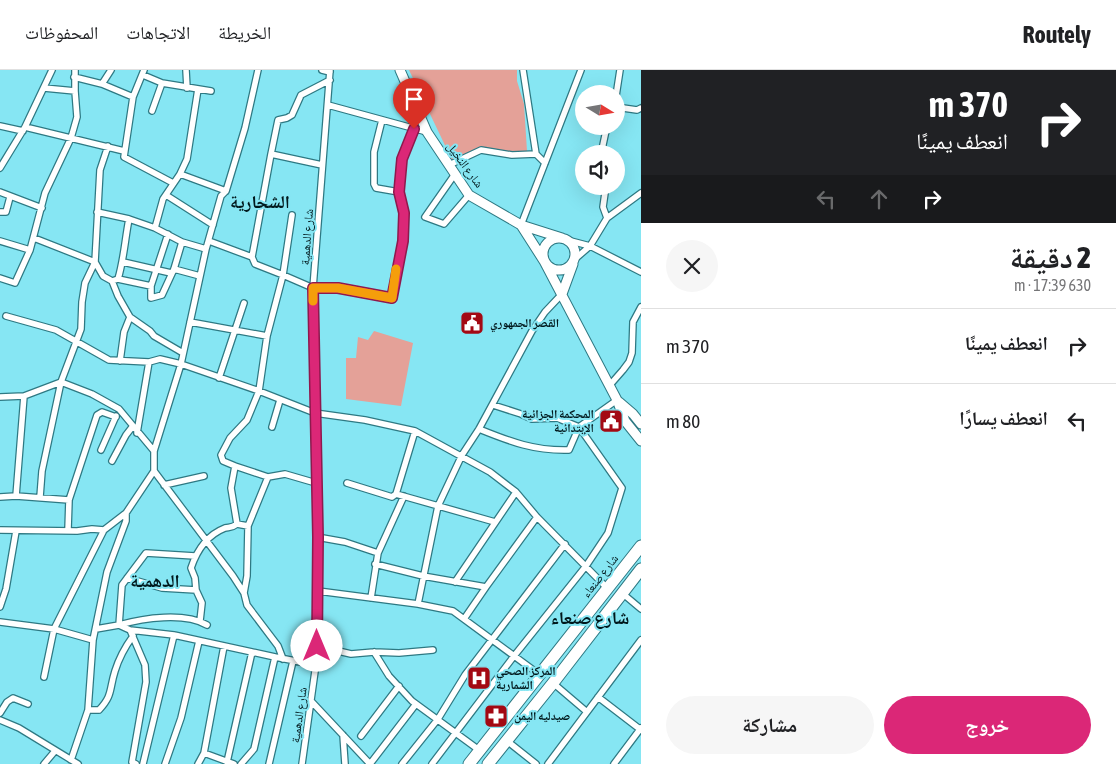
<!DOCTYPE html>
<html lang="ar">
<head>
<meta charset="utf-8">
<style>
	body { margin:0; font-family:"Asap Condensed","Noto Naskh Arabic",sans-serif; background:#f6f6f6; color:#202124; direction:rtl; height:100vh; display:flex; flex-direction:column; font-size:19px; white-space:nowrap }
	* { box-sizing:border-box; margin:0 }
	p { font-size:16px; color:#757577 }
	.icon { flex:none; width:28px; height:28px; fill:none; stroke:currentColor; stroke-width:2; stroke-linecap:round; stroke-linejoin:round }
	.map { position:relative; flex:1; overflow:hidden; direction:ltr }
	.side { display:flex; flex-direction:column; background:#fff; width:475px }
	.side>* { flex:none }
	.top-card { background:#202124; color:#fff; overflow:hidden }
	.needle { width:32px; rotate:101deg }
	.controls { position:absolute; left:575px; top:15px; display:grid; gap:10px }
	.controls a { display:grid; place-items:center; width:50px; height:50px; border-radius:50%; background:#fff; box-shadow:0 5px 20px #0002; font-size:25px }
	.pin { position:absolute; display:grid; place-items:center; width:42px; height:42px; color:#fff; margin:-51px -21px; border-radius:50% 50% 50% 0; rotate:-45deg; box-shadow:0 0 5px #0007 }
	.pin .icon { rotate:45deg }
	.me { position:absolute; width:55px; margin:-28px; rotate:0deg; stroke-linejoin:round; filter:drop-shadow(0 0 4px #0008) }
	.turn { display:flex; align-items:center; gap:18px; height:105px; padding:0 25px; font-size:22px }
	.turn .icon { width:65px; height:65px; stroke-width:2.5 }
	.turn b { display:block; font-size:35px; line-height:42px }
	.lanes { display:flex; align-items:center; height:48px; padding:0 25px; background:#0003; justify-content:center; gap:25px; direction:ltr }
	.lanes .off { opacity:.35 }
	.round { display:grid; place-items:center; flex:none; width:52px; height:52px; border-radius:26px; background:#f6f6f6 }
	.head { display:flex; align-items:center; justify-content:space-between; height:85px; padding:0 25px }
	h1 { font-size:30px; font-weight:800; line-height:38px }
	.primary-button { display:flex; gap:10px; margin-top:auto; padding:10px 25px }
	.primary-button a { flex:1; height:58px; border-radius:30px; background:#db2777; color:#fff; font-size:20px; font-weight:800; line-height:58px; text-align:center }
	.primary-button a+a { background:#f6f6f6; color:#202124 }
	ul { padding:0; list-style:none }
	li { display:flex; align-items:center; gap:15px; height:75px; padding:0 25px; border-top:1px solid #e0e0e0 }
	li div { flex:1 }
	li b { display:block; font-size:19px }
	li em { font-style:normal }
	header { display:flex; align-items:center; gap:30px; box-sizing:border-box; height:70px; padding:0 25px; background:#fff; border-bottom:1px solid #e0e0e0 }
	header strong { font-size:24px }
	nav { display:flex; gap:28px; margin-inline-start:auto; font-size:18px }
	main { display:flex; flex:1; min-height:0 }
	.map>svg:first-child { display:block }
	.green { fill:#e4a198 }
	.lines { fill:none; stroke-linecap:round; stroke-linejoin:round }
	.street-casing { stroke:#2e7983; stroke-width:8 }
	.secondary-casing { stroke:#2e7983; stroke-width:11 }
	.highway-casing { stroke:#2e7983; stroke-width:13 }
	.street { stroke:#fff; stroke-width:5.5 }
	.secondary { stroke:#fff; stroke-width:9 }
	.highway { stroke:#fff; stroke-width:11 }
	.route-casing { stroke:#8e194d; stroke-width:12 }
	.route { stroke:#db2777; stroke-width:9 }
	.slow { stroke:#f59e0b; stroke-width:9 }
	.labels { text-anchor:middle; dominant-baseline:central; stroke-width:4; stroke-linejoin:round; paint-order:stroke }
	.street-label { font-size:12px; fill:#00181c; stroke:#86e6f3 }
	.poi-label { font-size:12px; font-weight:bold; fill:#00181c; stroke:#86e6f3; text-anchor:start }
	.district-label { font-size:18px; font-weight:bold; fill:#00181c; stroke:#86e6f3 }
</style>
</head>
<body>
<header>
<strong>Routely</strong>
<nav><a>الخريطة</a><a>الاتجاهات</a><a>المحفوظات</a></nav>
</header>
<main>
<section class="side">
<div class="top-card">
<div class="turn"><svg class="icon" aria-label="right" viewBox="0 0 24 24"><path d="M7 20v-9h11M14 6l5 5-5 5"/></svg><div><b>370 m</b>انعطف يمينًا</div></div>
<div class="lanes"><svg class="icon off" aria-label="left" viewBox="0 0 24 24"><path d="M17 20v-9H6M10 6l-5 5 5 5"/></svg><svg class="icon off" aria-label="ahead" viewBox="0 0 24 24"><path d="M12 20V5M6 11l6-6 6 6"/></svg><svg class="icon" aria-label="right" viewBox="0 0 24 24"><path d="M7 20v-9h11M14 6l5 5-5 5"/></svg></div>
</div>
<div class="head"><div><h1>2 دقيقة</h1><p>630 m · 17:39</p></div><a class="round"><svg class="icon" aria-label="close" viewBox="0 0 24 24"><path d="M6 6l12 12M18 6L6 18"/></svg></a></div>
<ul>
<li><svg class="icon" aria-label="right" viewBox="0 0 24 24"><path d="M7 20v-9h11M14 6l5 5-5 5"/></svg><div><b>انعطف يمينًا</b></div><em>370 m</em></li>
<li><svg class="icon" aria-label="left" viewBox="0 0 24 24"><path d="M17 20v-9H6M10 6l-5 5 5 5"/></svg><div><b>انعطف يسارًا</b></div><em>80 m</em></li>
</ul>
<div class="primary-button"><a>خروج</a><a>مشاركة</a></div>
</section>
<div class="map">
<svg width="641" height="694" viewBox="0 0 641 694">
	<rect width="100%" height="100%" fill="#86e6f3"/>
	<path class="green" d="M409 0H517V11L524 34 527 81 520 88 482 80 452 90Z
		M374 261 413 273 401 336 346 329V288H356L358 267 368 270Z"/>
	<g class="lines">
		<g class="street-casing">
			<path id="street" d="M144 0 133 27 124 87 173 113
				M186 0 187 18
				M322 0 330 2
				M523 0 536 84 545 93
				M143 5 162 13 211 21
				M74 7 102 14 111 0
				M102 14 133 27
				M44 18 75 21
				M616 26 620 0
				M328 35 427 62
				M616 37 637 40 641 38
				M152 41 162 13
				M382 50 374 82V114L376 118 399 122
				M0 56 23 61
				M25 57 124 81
				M108 76 100 100 95 192 103 206 112 211 118 209 151 216
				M271 84 278 50 287 48 292 45 301 25 330 10
				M601 84 607 56
				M449 95 481 80 512 85 536 84
				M0 98 25 57 52 0
				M180 104 187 89 198 19
				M455 104 425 147 444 154 469 125
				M606 116 603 137 607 148
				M0 122 42 138
				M166 125 213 155
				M0 142H6L10 127
				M97 142 129 149 155 158 182 172 206 179
				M521 155 581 0
				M155 158 163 129 180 104 226 121
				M168 164 151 216V228L162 225 174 199 182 172
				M34 168 95 192 85 213 82 232 81 259 61 312 42 401 40 427
				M567 170 590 176 641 202
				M0 171 30 180
				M209 171 252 187 271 84 322 95
				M252 187 255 194 283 205 292 145
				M575 189 590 176 607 148 641 123
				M123 192 171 203
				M174 199 200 206
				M0 208 15 213 30 180 45 123 71 68 77 47 75 21V0
				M118 209C124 189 125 169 129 149
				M112 211 118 226 130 247 150 261 154 266 183 283
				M6 246 56 260 109 290 149 292
				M190 252 267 266
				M120 291 124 262 130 247
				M219 308 244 233
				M609 316 623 300 629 292 632 283 633 252 641 237
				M0 327 24 326 61 312 92 324 119 339 154 381
				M272 357 280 330
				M479 359C511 372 535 381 569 380L579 357 617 330
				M415 361 396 424 495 452
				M137 363 149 292 160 289 181 294 259 321 315 343 365 350 415 361 490 402 516 422 537 447 608 519
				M101 380 116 346
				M112 391 126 365 133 356
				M235 396 231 418 237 454 248 456
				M154 401 233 506 244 523 247 535 278 576 283 589
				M316 413 285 404 268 407 235 396 223 391 221 385 230 368 247 350 259 321 267 266 283 205 313 218 338 217 391 228 403 171 404 143 399 122 401 89 414 59
				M347 413 392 427 396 424
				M164 415 204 406
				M16 426 24 326
				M0 427 16 426 69 430
				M0 460 77 461 92 459 104 460
				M68 460 69 430 97 345 102 342 116 347
				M317 467 345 472 378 483
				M195 486 146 483 122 515 119 555C144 548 184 542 207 555
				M375 494 423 506 486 517 537 447
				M127 508 162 518 196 520
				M455 512 516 422
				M318 521 418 534 453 541 540 605
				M244 523 247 506 248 456 268 407
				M622 523 641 539
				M371 528 378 483 404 426
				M418 534 438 436 462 385 479 359 532 261 545 242 562 224
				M0 537 6 519 16 461
				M464 549 486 517
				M200 551 202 533 196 520 195 508 191 498C197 480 207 465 225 458 230 457 232 458 237 454
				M0 552 54 559 93 570
				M96 559 119 555 130 560 174 565 275 587 316 595
				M130 560 145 595 146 612 132 692 136 694
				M317 576 351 584 374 582 399 583 433 580
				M374 582 389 606 412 631 479 680
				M44 607 54 559 104 460 126 443 154 401V381L181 294 206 179 221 126 226 121 245 58 258 0
				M553 613 587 642
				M598 627 641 660
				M311 631 370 694
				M88 640H99C113 625 109 620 115 601 119 588 125 577 133 566
				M0 643 7 632 13 628 28 634
				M0 650 19 658 78 694
				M343 665 345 694
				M361 666 399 616
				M507 671 536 694
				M204 683 234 694
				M71 690 88 640 93 570 107 502 126 451V443
				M227 692 252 582
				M44 694 55 681
				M143 694 174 565
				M165 694 181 648 199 571
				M198 694 204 683 224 576
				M241 694 254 679 275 587
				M269 694 293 591
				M302 694 317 587V467L313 218 330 0
				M370 694 416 634
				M402 694 438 649 465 605 565 474
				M432 694 514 586 586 496 608 463 622 418 579 357 557 348 532 349 521 344 493 335
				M548 694 641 570
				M614 694 641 658"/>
		</g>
		<g class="secondary-casing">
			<path id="secondary" d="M400 0 427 62 469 125 521 155 562 168
				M521 155 544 191 617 330 625 351 641 371
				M543 184a16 16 0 1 1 32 0a16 16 0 1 1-32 0Z
				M562 224 573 194
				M619 332 633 344 641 354"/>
		</g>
		<g class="highway-casing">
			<path id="highway" d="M469 694 641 476
				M488 694 553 613 641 499"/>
		</g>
		<use href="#street" class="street"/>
		<use href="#secondary" class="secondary"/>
		<use href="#highway" class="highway"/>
	</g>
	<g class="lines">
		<g class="route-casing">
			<path id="route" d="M317 576 318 467 313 218H338L392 228 403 171 404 143 399 122 402 89 414 59"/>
		</g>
		<use href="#route" class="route"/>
		<path class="slow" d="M313 231V218H338L392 228 396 199"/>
	</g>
	<defs>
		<g id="civic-square" transform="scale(1.25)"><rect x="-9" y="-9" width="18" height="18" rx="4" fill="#a30913" stroke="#86e6f3"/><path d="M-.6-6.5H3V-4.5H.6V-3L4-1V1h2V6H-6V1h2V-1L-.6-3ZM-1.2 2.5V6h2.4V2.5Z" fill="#fff"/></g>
		<g id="hospital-square" transform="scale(1.25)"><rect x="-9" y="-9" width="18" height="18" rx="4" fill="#a30913" stroke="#86e6f3"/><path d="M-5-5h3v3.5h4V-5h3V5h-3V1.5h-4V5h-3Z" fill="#fff"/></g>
		<g id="pharmacy-square" transform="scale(1.25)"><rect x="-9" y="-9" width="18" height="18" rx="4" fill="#a30913" stroke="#86e6f3"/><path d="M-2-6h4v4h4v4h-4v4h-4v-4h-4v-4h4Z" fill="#fff"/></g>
	</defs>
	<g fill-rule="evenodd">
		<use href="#civic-square" x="472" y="253"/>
		<use href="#civic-square" x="611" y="351"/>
		<use href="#hospital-square" x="479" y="608"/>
		<use href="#pharmacy-square" x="496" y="646"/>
	</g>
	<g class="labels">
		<g class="street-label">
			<text transform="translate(465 95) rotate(54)">شارع النخيل</text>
			<text transform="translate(307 167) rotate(-86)">شارع الدهمية</text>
			<text transform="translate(600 506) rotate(-52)">شارع صنعاء</text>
			<text transform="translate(299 645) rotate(-82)">شارع الدهمية</text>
		</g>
		<g class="poi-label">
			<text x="490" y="253">القصر الجمهوري</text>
			<text x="594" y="344" text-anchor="end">المحكمة الجزائية<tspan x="594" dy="14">الإبتدائية</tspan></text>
			<text x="496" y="601">المركز الصحي<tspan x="496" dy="14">الشمارية</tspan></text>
			<text x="514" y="646">صيدليه اليمن</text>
		</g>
		<g class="district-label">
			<text x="260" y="131">الشحارية</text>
			<text x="155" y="510">الدهمية</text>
			<text x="590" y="547">شارع صنعاء</text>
		</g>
	</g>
</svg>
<div class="controls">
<a><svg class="needle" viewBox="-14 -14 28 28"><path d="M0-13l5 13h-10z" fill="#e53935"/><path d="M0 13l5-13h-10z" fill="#757577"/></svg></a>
<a><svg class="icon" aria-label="sound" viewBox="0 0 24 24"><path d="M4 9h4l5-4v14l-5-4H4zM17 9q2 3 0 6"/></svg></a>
</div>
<div class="pin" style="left:414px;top:59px;background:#d93025"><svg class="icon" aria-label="arrive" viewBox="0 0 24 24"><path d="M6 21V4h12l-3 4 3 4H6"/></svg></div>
<svg class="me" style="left:317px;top:576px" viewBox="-20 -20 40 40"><circle r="19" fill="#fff"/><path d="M0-13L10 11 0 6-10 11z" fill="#db2777"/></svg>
</div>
</main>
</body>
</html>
